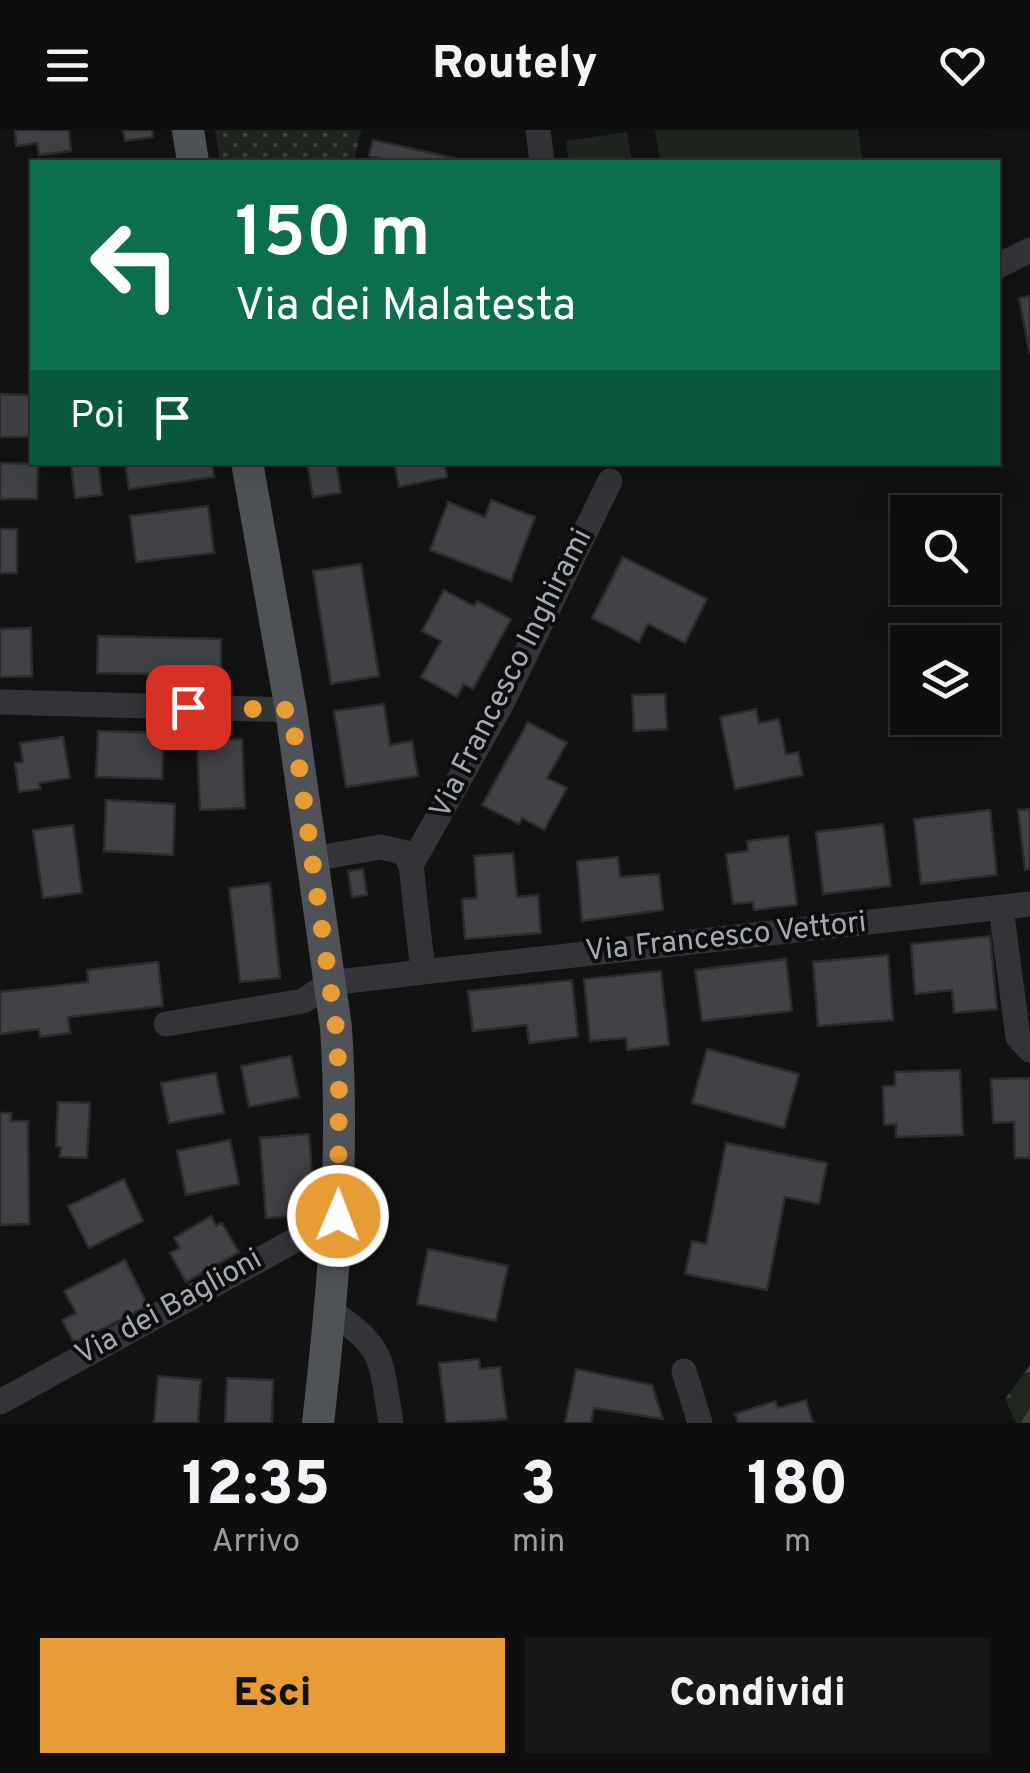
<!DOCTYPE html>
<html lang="it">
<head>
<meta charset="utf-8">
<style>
	body { margin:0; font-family:Overpass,sans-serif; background:#171717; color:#f1f3f6; height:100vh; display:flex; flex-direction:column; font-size:38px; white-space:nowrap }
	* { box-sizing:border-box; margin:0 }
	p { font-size:32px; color:#9b9c9e }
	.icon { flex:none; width:55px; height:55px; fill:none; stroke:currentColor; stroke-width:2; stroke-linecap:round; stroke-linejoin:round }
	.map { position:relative; height:1293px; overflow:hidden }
	.side { display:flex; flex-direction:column; background:#0e0e0e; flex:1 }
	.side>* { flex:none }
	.hud { position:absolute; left:30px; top:30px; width:970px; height:305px; border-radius:0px; box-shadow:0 10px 40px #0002,0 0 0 2px #2e2e2e; background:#0b6e4f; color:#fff; overflow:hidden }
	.tools { position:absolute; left:890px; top:365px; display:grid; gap:20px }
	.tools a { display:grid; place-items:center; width:110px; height:110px; border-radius:0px; background:#0e0e0e; box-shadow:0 10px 40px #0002,0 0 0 2px #2e2e2e; font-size:50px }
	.pin { position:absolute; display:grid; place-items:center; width:85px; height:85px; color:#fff; margin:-42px; border-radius:20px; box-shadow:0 5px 15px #0006 }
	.me { position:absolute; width:110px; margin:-55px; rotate:1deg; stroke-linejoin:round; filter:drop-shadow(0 0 8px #0008) }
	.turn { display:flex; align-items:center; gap:35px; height:210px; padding:0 40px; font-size:45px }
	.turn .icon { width:130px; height:130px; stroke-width:2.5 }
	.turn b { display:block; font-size:70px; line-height:85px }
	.then { display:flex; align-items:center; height:95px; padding:0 40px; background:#0003; gap:20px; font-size:38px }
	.eta { display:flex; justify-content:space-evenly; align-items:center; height:170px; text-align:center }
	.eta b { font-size:60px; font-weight:800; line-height:70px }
	.action { display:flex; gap:20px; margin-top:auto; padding:20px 40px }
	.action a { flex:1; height:115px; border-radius:0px; background:#e89c35; color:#111; font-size:40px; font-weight:800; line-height:115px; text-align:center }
	.action a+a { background:#171717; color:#f1f3f6 }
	header { display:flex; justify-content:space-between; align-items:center; height:130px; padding:0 40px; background:#0e0e0e; font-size:45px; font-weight:800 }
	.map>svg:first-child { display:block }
	.green { fill:#1e261f }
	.forest { fill:url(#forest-firs) }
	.park { fill:url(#park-dots) }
	.building { fill:#414246; stroke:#2c2c2f; stroke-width:2.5 }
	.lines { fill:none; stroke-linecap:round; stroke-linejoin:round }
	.minor { stroke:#333438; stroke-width:25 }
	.major { stroke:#4f5257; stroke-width:32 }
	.route { stroke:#e89c35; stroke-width:18; stroke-dasharray:0 32.4 }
	.labels { text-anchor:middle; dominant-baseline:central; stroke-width:8; stroke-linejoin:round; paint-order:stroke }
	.street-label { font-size:30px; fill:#a4aab3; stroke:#0d0d0e }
</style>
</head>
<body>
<header><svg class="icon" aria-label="menu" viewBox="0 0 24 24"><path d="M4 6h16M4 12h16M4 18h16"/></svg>Routely<svg class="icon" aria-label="heart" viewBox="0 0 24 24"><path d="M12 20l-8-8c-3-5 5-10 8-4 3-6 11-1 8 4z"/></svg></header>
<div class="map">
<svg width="1030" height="1293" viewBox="0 0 1030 1293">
	<defs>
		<pattern id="forest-firs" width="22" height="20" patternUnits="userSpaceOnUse" patternTransform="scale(2.5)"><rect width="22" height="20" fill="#1e261f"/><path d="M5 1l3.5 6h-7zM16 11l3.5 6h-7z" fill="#3c433d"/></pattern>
		<pattern id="park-dots" width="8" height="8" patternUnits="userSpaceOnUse" patternTransform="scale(2.5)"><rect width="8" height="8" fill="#1e261f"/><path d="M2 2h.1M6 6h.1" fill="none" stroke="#3c433d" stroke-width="1.8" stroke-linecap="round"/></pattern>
	</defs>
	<rect width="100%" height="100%" fill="#121213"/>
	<path class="green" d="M655 0H858L863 32H660Z
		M627 2 632 32H569L566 11Z"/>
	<path class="forest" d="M1030 1235V1293H1016L1005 1269Z"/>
	<path class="park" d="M215 0H361L354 32H220Z"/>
	<path class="building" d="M15 0H69L71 21 39 25 37 13 16 16Z
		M123 0H152L153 7 125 11Z
		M373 10 463 30 462 32H397L369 26Z
		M1030 166V225L1019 168Z
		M0 264 32 265 31 307H0Z
		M71 332H98L102 365 75 368Z
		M125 332H212L214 347 129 359Z
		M307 332H336L341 363 313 367Z
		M394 332H444L447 347 399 357Z
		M0 333 38 334 37 369H0Z
		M491 370 535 387 511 451 430 420 448 372 485 387Z
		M208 376 214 423 136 432 130 386Z
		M0 399H17V443H0Z
		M623 427 707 469 685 513 648 494 639 512 592 488Z
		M361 434 379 546 331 554 313 441Z
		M444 460 474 476 477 471 511 489 473 559 464 554 457 567 421 547 441 511 422 501Z
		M31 498 32 546 0 547V499Z
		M98 506 221 509V545L97 543Z
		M665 564 667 599 634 601 632 565Z
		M384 574 390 615 412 611 418 646 346 657 334 581Z
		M756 579 759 593 779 589 786 625 798 622 803 645 735 659 720 587Z
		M528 592 567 613 547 648 567 658 544 700 522 688 519 694 482 675Z
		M98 601 164 603 162 649 96 647Z
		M63 607 70 648 39 653 40 659 19 662 15 633 23 632 20 613Z
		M242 609 245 678 200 680 197 611Z
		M106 670 175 674 173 725 104 721Z
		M1030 679V739L1025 740 1018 680Z
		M990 680 997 745 921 754 914 689Z
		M883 694 891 756 823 764 816 702Z
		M73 695 82 763 43 768 33 700Z
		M788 706 797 775 754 780 753 772 733 774 726 724 748 721 747 711Z
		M513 723 517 767 538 765 541 803 465 809 462 769 477 768 474 726Z
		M618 727 620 747 659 744 663 780 582 791 577 731Z
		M363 739 367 765 352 767 348 741Z
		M270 753 280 848 240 852 229 758Z
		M990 806 997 879 954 883 952 860 915 864 911 814Z
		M888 825 893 890 818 896 813 832Z
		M786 829 792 881 702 891 695 840Z
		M158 832 163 876 68 887 70 903 40 907 39 899 0 904V862L88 852 87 840Z
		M661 841 669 915 627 920 626 908 590 911 584 849Z
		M572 850 578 907 529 913 527 895 473 901 468 861Z
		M707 919 799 944 784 998 692 973Z
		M291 926 299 967 249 977 241 936Z
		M960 940 963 1005 896 1007V994L884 995 883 956H895V942Z
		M216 943 224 983 169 993 161 953Z
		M1030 948V1028H1015L1014 992 993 993 991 949Z
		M58 972 90 973 87 1028 60 1027 61 1017 56 1016Z
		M0 983H11V991H28L29 1094 0 1095Z
		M309 1004 315 1085 266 1088 260 1008Z
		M230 1010 239 1054 186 1065 177 1021Z
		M726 1013 827 1033 819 1074 785 1067 767 1160 685 1144 692 1111 706 1114Z
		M124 1049 143 1091 89 1118 68 1076Z
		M211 1086 216 1096 222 1093 239 1122 186 1152 170 1123 180 1118 174 1108Z
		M428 1119 508 1136 496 1191 417 1174Z
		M125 1130 148 1176 74 1213 62 1190 76 1183 64 1161Z
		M479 1229 480 1239 500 1237 507 1289 446 1293 439 1233Z
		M576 1239 652 1255 663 1289 594 1278 591 1293H565Z
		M158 1246 201 1250 198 1293H154Z
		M227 1248 273 1250 272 1293H225Z
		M806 1270 813 1293H738L735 1284 775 1271 778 1278Z"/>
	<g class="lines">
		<path class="minor" d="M538 0 542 32
			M998 136 1030 120
			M0 572 291 580
			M411 735 501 575 610 351
			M1001 778 1018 907 1030 920
			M423 842 1030 774
			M166 894 303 871 330 853 423 842 411 735 403 722 380 717 313 729
			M331 1181C387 1220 380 1229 391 1293
			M684 1241 700 1293
			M0 1272 339 1086"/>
		<path class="major" d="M188 0 193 32
			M247 332 291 580 336 898C345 1031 333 1161 318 1293"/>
	</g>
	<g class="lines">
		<path class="route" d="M188 577 291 580 336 898 339 948 338 1086"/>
	</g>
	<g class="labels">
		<g class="street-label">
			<text transform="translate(512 544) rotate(-63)">Via Francesco Inghirami</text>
			<text transform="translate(726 808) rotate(-6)">Via Francesco Vettori</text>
			<text transform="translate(169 1178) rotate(-29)">Via dei Baglioni</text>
		</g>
	</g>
</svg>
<div class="tools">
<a><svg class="icon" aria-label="search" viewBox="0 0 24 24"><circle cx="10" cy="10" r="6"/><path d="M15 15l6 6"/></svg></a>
<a><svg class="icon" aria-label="layers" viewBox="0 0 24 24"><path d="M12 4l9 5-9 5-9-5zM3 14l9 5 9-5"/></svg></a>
</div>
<div class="pin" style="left:188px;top:577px;background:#d93025"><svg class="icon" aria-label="arrive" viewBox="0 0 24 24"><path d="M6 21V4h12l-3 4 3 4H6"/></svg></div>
<svg class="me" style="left:338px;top:1086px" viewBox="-20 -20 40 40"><circle r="17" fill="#e89c35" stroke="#fff" stroke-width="3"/><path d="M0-11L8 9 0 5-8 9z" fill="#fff"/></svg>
<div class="hud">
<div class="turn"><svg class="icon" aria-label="left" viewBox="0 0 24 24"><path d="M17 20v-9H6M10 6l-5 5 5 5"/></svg><div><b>150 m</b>Via dei Malatesta</div></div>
<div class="then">Poi<svg class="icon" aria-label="arrive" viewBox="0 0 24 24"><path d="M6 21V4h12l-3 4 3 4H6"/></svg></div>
</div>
</div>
<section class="side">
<div class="eta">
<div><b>12:35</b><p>Arrivo</p></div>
<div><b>3</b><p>min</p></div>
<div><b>180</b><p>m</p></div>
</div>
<div class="action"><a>Esci</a><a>Condividi</a></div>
</section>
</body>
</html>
